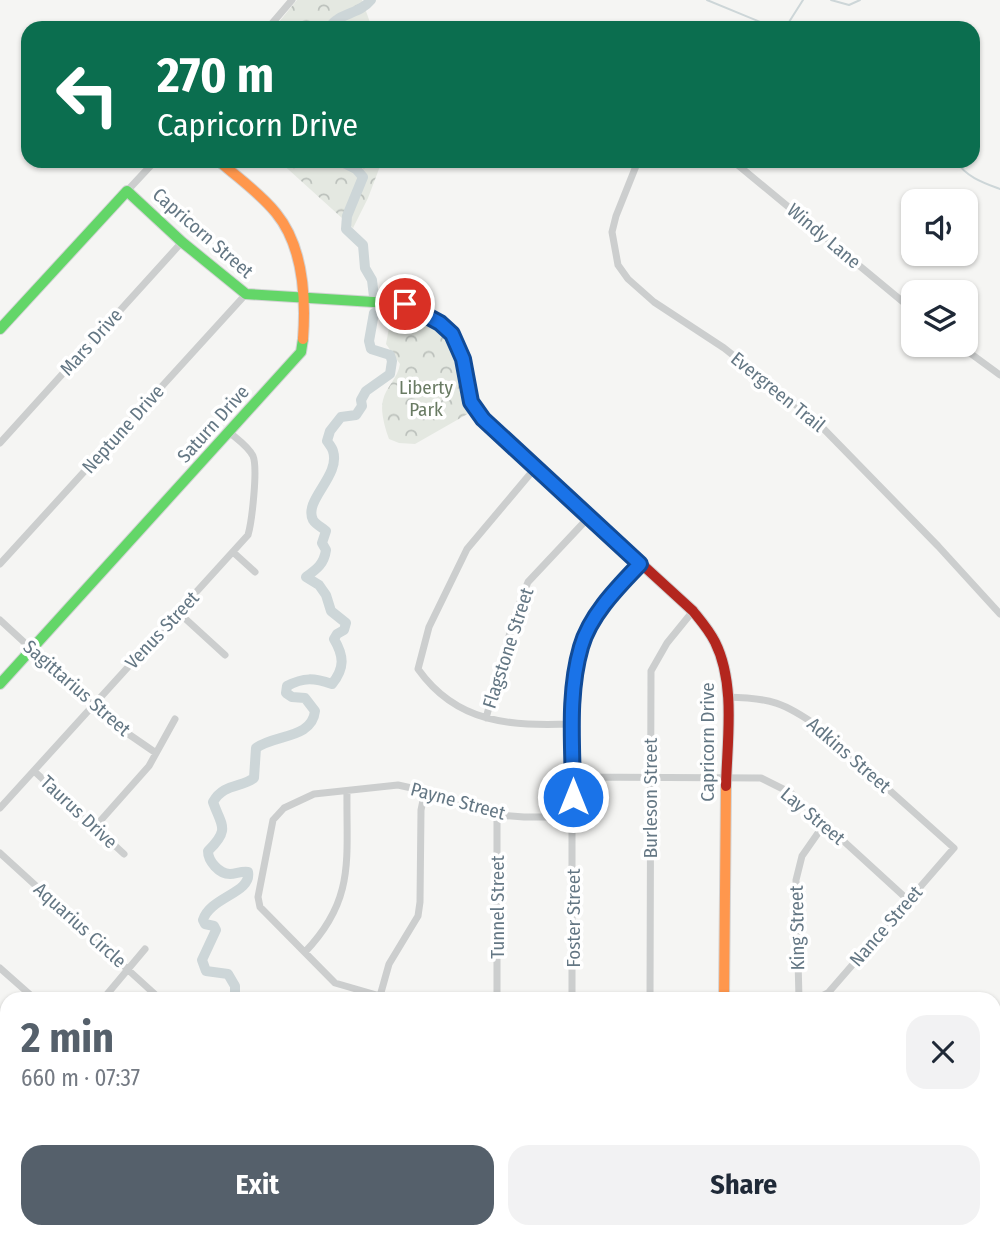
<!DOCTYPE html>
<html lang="en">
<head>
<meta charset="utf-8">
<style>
	body { margin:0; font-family:"Fira Sans Condensed",sans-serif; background:#f2f2f3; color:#1f2937; height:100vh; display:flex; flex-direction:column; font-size:26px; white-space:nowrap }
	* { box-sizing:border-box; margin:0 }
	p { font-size:23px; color:#747a83 }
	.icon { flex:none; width:38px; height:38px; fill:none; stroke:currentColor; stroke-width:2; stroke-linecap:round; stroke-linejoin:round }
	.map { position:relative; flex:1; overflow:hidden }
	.sheet { position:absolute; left:0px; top:992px; width:1001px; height:247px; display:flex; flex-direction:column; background:#fff; border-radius:21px 21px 0 0; box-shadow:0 2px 5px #0004 }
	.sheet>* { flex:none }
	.hud { position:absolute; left:21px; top:21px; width:959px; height:147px; border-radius:21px; box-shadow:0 2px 5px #0004; background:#0b6e4f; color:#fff; overflow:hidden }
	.tools { position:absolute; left:901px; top:189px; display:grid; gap:14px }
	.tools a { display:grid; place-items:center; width:77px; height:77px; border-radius:14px; background:#fff; box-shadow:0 2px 5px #0004; font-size:35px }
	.pin { position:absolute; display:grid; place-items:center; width:60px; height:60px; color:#fff; margin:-30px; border:4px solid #fff; border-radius:50%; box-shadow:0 2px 7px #0007 }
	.me { position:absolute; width:77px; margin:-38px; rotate:0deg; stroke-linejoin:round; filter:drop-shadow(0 0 5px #0008) }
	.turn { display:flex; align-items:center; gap:24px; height:147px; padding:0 21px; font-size:32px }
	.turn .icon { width:91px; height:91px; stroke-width:2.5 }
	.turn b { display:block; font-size:49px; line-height:60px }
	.round { display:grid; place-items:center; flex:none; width:74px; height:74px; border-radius:21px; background:#f2f2f3 }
	.headline { display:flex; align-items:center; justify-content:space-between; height:119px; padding:0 21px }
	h1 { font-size:42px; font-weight:700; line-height:52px; color:#55606b }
	.cta { display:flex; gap:14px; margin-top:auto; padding:14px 21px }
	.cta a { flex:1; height:80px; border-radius:21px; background:#55606b; color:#fff; font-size:28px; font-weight:700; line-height:80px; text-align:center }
	.cta a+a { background:#f2f2f3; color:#1f2937 }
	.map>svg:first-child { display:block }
	.forest { fill:url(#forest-crowns) }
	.garden { fill:#e4e8e1 }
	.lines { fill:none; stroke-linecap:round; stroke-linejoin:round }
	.stream { stroke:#cdd6d8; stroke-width:2 }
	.river { stroke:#cdd6d8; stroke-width:10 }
	.fast-casing { stroke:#d2d3d4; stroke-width:12 }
	.slow-casing { stroke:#d2d3d4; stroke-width:12 }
	.jam-casing { stroke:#d2d3d4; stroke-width:12 }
	.street { stroke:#cccece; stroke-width:7 }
	.fast { stroke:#63d668; stroke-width:10 }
	.slow { stroke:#ff974d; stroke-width:10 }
	.jam { stroke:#b3261e; stroke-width:10 }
	.route-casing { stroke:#114b97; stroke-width:18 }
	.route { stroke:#1a73e8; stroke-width:12 }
	.labels { text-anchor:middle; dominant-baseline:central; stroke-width:7; stroke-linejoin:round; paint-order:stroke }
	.street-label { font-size:19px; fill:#647784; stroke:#fff }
	.park-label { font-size:19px; fill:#697b63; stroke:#fff }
</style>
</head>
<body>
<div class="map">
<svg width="1000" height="1238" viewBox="0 0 1000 1238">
	<defs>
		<pattern id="forest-crowns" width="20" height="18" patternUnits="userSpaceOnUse" patternTransform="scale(1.75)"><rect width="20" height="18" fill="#e4e8e1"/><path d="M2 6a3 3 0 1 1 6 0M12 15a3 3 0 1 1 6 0" fill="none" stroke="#bcc1bc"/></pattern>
	</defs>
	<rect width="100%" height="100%" fill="#f5f5f3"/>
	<path class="forest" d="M297 0H362L372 28H274Z
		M279 161H382L368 198 353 228Z
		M392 312C423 314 451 332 457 364 460 382 461 396 471 412L415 444 399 443 389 439C385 428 380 411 383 400 386 387 398 378 400 364L386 344Z"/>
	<path class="garden" d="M294 161H331L332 177 308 172Z"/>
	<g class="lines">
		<path class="stream" d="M707 0 770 26H781L789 23 797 28
			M831 0 849 5 860 0
			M789 22 803 0
			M956 161C966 177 984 183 1000 189"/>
		<path class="river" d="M329 28C339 12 359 15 371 0
			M340 161 356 169 363 177 347 216 346 229 363 245 365 268 372 280 374 297
			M241 999 235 994V986L228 974 206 971 202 960 216 930 214 926 205 924 203 920C210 897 252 893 248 872 241 871 236 874 230 874 219 874 208 861 208 851 231 829 221 825 213 802 224 783 241 788 254 778L256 748C275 734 312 739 315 711L305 698 292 697 286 693 287 686C304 677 314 678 332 684 345 668 344 656 334 639L337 634 344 630 346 623 331 611 326 595 319 585 306 577C317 569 324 564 326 550L322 543 326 531C322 527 316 525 313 520 303 500 341 476 333 451 332 447 329 444 327 441L330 431 341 417 356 415 362 406 361 400 366 391 390 374 392 361 390 355 371 349 369 341 374 313
			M149 1238 152 1232"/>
		<g class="fast-casing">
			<path id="fast" d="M0 329 127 191 182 242 246 294 405 304 412 308
				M0 684 301 352 303 339"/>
		</g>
		<g class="slow-casing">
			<path id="slow" d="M219 161C238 178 260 193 276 213 303 246 306 298 303 339
				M724 999 726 786
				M927 1232 934 1238"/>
		</g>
		<g class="jam-casing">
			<path id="jam" d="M412 308 440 323 452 334 463 359 471 402 483 419 693 611C701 621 709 630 715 642 736 684 727 741 726 786"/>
		</g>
		<path class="street" d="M268 28 292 0
			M638 161 616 216 612 232 618 265 628 279 654 302 724 348 816 421 938 546 1000 614
			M733 161 914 311
			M127 191 155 161
			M959 345 1000 375
			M0 443 182 242
			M536 467 467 549 429 627 418 669C457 724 511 726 572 724
			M233 552 255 572
			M0 564 246 294
			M178 612 225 655
			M0 620 111 722 156 753
			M727 697C770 698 784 702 820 728L954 848 828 993 816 999
			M486 718 515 615 528 582 589 517
			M34 771 124 854
			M573 777 761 778 791 793 908 900
			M0 808 248 535C252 521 258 468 253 456 248 446 237 439 229 432
			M497 815V999
			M94 828 149 766 175 719
			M0 853 159 998
			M305 952C356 899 346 858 347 791
			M0 968 35 999
			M380 996 389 964 418 916 420 902 421 810 425 791
			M103 999 145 949
			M428 999 380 996 335 983 260 907 258 897 273 820 284 808 314 794 398 785 425 791 497 815 524 817H573
			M559 999H587
			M572 999V696L581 646 590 627 618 587 641 564
			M650 999 651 671 667 643 693 611
			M799 999 796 880 802 856 825 823
			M0 1077 7 1083
			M0 1093H7
			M0 1191 7 1197
			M994 1192 1000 1198
			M0 1232 7 1228
			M638 1232 645 1238
			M710 1238 716 1232
			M805 1238 811 1232
			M900 1238 905 1232
			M996 1238 1000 1234"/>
		<use href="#fast" class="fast"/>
		<use href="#slow" class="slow"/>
		<use href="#jam" class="jam"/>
	</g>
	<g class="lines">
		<g class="route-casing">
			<path id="route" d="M405 304 440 323 452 334 463 359 471 402 483 419 640 564C618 587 590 615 581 647 567 695 573 748 573 797"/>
		</g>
		<use href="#route" class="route"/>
	</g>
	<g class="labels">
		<g class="street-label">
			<text transform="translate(203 233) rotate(41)">Capricorn Street</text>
			<text transform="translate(824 236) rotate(40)">Windy Lane</text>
			<text transform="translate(91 342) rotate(-48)">Mars Drive</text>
			<text transform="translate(778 392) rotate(39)">Evergreen Trail</text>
			<text transform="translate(213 424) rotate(-48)">Saturn Drive</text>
			<text transform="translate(123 429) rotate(-48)">Neptune Drive</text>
			<text transform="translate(162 630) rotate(-47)">Venus Street</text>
			<text transform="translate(508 648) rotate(-72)">Flagstone Street</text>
			<text transform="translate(77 688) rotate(41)">Sagittarius Street</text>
			<text transform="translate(707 742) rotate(-90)">Capricorn Drive</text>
			<text transform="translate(849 755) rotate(41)">Adkins Street</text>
			<text transform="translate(650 798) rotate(-90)">Burleson Street</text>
			<text transform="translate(458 801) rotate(15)">Payne Street</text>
			<text transform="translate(79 812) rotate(43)">Taurus Drive</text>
			<text transform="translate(813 816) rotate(40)">Lay Street</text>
			<text transform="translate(497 907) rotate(-90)">Tunnel Street</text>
			<text transform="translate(573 918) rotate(-90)">Foster Street</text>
			<text transform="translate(80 925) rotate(42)">Aquarius Circle</text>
			<text transform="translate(886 926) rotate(-49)">Nance Street</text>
			<text transform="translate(797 928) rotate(-91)">King Street</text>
		</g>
		<g class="park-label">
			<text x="426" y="387">Liberty<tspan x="426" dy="22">Park</tspan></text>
		</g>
	</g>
</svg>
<div class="tools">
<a><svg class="icon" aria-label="sound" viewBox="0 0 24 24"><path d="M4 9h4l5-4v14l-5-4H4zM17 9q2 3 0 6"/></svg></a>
<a><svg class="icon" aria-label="layers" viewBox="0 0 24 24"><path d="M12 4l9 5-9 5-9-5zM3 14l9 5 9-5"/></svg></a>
</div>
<div class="pin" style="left:405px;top:304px;background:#d93025"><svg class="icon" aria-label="arrive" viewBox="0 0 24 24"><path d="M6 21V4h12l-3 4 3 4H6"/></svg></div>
<svg class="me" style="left:573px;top:797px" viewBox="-20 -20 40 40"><circle r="17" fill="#1a73e8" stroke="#fff" stroke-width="3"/><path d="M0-11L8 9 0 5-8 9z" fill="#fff"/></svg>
<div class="hud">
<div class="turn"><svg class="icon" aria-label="left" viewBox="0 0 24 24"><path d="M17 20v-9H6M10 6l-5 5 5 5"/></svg><div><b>270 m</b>Capricorn Drive</div></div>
</div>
<section class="sheet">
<div class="headline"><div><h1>2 min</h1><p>660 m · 07:37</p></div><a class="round"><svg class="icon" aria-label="close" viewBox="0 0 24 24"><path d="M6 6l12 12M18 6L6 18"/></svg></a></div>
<div class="cta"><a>Exit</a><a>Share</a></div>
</section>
</div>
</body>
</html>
